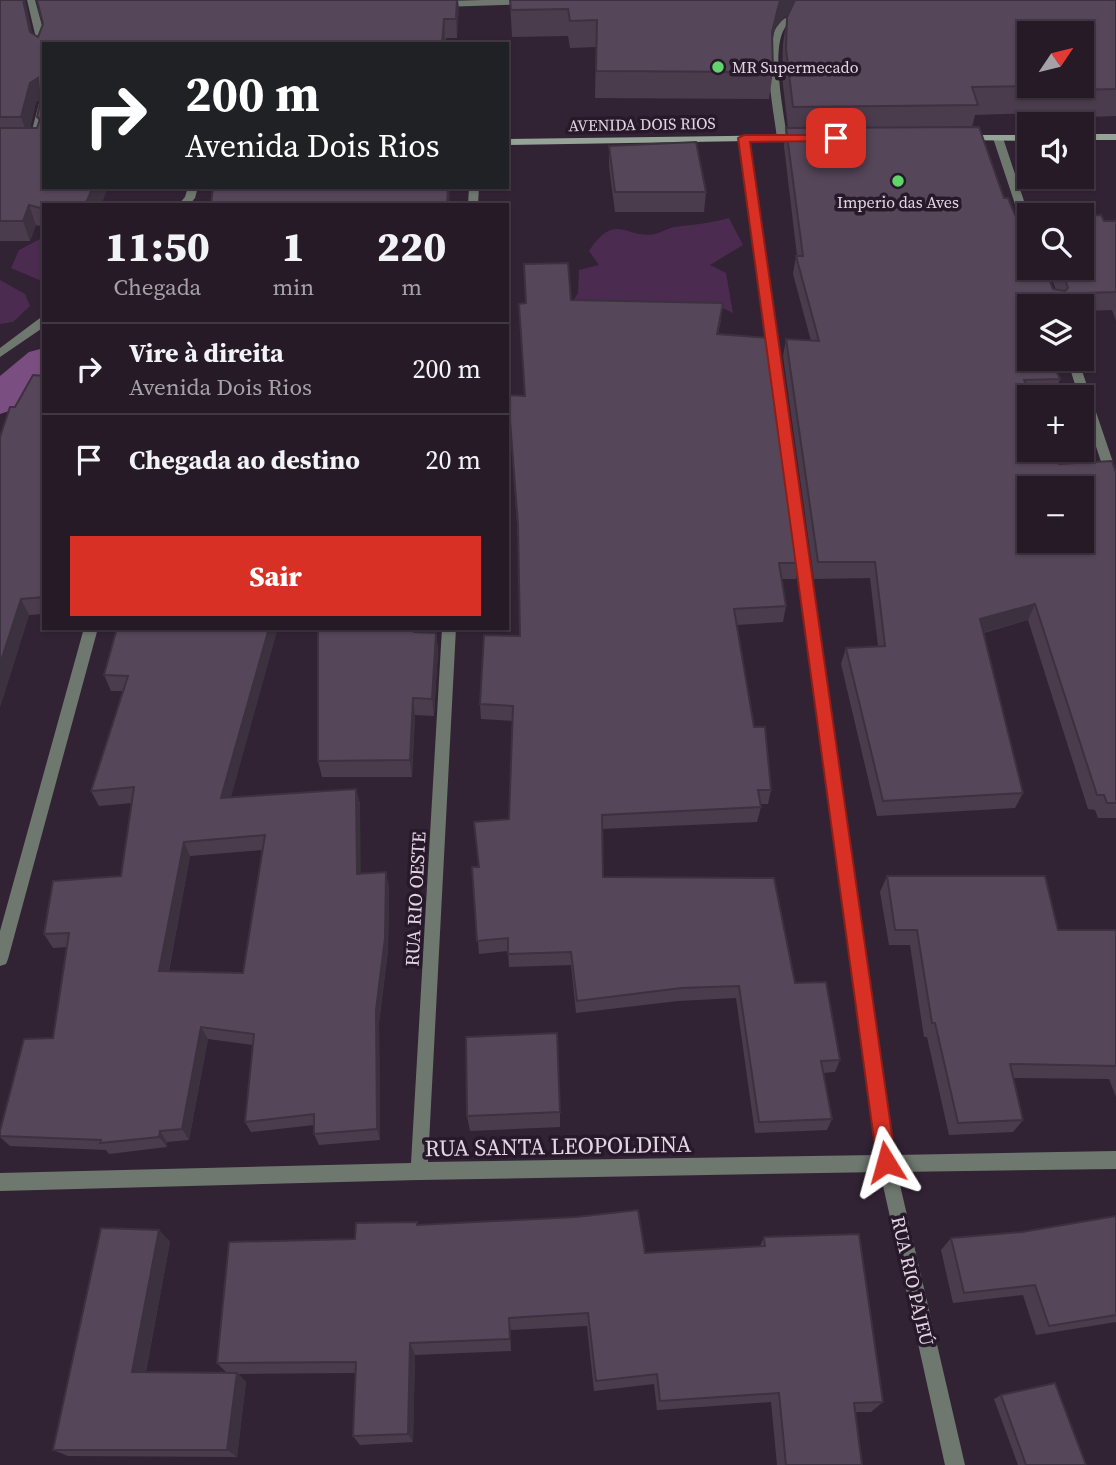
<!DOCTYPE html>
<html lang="pt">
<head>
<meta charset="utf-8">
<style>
	body { margin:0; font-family:"Source Serif 4",serif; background:#322733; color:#f1f3f6; height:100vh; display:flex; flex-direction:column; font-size:26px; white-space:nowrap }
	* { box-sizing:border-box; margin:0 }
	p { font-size:23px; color:#a4a1a7 }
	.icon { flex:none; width:38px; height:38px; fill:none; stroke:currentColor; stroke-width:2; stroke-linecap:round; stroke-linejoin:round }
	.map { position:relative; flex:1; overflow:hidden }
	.panel { position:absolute; left:42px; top:203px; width:467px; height:427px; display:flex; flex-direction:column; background:#261a27; border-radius:0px; box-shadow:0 2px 5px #0004,0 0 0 2px #423844 }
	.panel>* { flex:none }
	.top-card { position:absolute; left:42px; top:42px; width:467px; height:147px; border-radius:0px; box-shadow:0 2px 5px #0004,0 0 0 2px #423844; background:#202124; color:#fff; overflow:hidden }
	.needle { width:46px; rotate:55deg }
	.tools { position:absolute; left:1017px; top:21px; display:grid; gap:14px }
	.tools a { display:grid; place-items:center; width:77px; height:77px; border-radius:0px; background:#261a27; box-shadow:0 2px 5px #0004,0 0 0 2px #423844; font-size:35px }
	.pin { position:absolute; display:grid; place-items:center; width:60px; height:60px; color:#fff; margin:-30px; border-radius:14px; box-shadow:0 4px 10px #0006 }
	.me { position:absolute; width:77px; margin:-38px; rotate:352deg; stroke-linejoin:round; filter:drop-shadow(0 0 5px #0008) }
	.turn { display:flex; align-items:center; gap:24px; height:147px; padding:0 28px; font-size:32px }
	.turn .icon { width:91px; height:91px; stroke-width:2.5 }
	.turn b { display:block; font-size:49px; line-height:60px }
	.eta { display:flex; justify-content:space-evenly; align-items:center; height:119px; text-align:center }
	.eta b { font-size:42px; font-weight:800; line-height:49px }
	.button { display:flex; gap:14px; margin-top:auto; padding:14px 28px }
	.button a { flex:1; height:80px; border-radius:0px; background:#d93025; color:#fff; font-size:28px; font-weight:800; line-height:80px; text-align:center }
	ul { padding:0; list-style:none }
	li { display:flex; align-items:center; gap:21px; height:91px; padding:0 28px; border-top:2px solid #423844 }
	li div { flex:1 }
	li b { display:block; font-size:26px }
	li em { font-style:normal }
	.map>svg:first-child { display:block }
	.green { fill:#4c2b51 }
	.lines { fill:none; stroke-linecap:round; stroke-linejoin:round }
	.canal { fill:#7a4e81; fill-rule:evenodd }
	.service { fill:#6f786f; fill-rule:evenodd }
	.minor { fill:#6f786f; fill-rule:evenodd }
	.secondary { fill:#96a497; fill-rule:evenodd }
	.wall { fill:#4a3c4d; fill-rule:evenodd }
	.shaded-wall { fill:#3c313e }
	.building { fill:#564659; stroke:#3c313e; stroke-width:2; fill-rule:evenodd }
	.route { fill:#d93025; stroke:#8d1f18; stroke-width:2 }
	.poi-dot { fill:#5fd56b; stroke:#28192a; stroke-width:2.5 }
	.labels { text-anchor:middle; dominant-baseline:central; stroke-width:7; stroke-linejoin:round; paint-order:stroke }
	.far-poi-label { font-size:16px; fill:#e0d6e1; stroke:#28192a; text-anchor:start }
	.far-street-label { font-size:16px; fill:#e0d6e1; stroke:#28192a }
	.street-label { font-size:19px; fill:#e0d6e1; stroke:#28192a }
	.near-street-label { font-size:23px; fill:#e0d6e1; stroke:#28192a }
</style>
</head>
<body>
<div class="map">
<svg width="1116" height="1465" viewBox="0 0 1116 1465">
	<rect width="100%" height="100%" fill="#322334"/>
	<path class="green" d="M729 218 743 245 710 265 726 273 733 313 712 303 568 310 578 293 579 270 599 265 589 251C616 210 627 240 655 234 662 232 668 228 675 227 695 224 708 224 729 218Z
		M44 237V282L11 268 19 250Z
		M0 280 25 294 30 306 13 322 0 324Z"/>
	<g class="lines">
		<path class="canal" d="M44 348V385L15 409 0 414V376L29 352Z"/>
		<path class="service" d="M803 11 806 12V16C799 18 792 20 787 25 769 45 784 112 787 138L782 141 777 138C774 110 759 46 779 24 785 16 794 14 803 11Z
			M1067 177H1080L1095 184 1086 186Z"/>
		<path class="minor" d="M27 0H35L47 44H44V54L39 51Z
			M484 0H566L562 3 442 7 438 4 442 1Z
			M44 100V123L39 142 31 144 29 142 39 103Z
			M744 135 749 138 894 1155 1116 1151V1169L897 1172 965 1465H945L880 1172 419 1180 0 1191V1173L411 1163 442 628H456L428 1162 877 1155 739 138Z
			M995 136 1003 138 1029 216V234L1024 231 993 138Z
			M188 187H198L195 198 189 205H178L185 197Z
			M469 187H479L478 205H468Z
			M40 318H44V327L0 357V348Z
			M1067 359H1078L1116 471V493L1110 489 1082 404V397H1079Z
			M84 628H98L8 959 6 964 0 966V931Z"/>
		<path class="secondary" d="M1082 134H1116V140H1082Z
			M804 135 809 138 807 140 508 145V139Z
			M964 135H1029V141L961 140V136Z"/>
	</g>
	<path class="wall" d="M0 0H25L32 33 38 37 43 24 37 0H458L457 38H446L445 44H44V187H108L101 205H44V227L36 225 30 241H0ZM40 100 37 117 39 122 37 128H30L36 102Z
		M510 0H1116V116L1065 118 1062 112 975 115 972 127 1004 198 1016 217 1053 289 1056 290 1048 268H1082L1104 221H1116V321L1112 310 1082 311V306H1029L1060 379 1053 397H1029L1059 464 1116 473V818H1098L1095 810 1088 809 1028 620 984 633 1023 793 1015 808 877 816 841 664 846 648 878 646 870 578 814 579 783 356 786 339 811 341 793 274 796 256H797L784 146 786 128H788L782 76 783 44 787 17 789 12 775 28 772 42 773 72 769 99 595 98 596 47 570 48 568 36 512 37ZM1082 33V86H1029Z
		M609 146 706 192 704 212H615L609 166Z
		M571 300 721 320 718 334 800 563 796 579H782L786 606 783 622 737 625 754 727 771 790 768 804H760L761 807 757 822 602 829 603 877 795 983 840 1060 835 1072 823 1073 832 1119 827 1130 755 1133 736 998 678 1001 576 1013 571 965 509 967 508 951 479 954 472 867H479L509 819 513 721 481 719 480 704 520 636 518 538 508 395 525 396 519 304Z
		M44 376V614L29 615 0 707 15 407Z
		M117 628 231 797 356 789 360 804V873L389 886 388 951 379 1023 380 1140 319 1145 314 1134V1125L251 1132 245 1122 253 1045 208 1039 189 1140 167 1142V1147L109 1154 106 1150 10 1146 0 1137V1131L53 1038 67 947 53 948 44 934 121 876 132 803 99 806 91 791 123 691H111L104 675ZM262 850 243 973 169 971 190 856Z
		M415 628V632L436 633 438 650 434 716 415 715 412 777H322L318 761Z
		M887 876 1058 930H1116V1097L1109 1079 1013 1078 1023 1120 1013 1132 949 1135 927 1037H924L910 945H889L880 892Z
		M560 1112V1127L470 1131 467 1116Z
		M1116 1216V1322L1036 1335 1023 1295 953 1303 941 1250 951 1238 1022 1232Z
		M417 1222 418 1225 645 1253 760 1246 764 1237 883 1402 871 1412H855L862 1465H777L771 1402 657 1410 654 1384 594 1391 587 1326 511 1330V1351L415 1355 413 1442 360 1445 353 1436 356 1373 238 1374 246 1382 237 1457 68 1456 53 1450 159 1230 170 1242 146 1372 227 1373 217 1363 355 1239Z
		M1001 1395 1086 1465H1018L994 1399Z"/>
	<path class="shaded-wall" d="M23 0H25L36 52 30 32Z
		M457 0H458L459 8 457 38 456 19Z
		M780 0H814L789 12 775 28 769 59 772 32Z
		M444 19 445 44H442Z
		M38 78 44 98 36 102 28 136 21 117 30 83Z
		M93 187H108L101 205H85Z
		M448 187H450L449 205H447Z
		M29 205 36 225 30 241 23 221Z
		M21 599 29 615 0 707V664Z
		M1035 604 1028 620 974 635 980 619Z
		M269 628H278L227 812 221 798Z
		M436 633 438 650 434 716 432 699Z
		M413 698 415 715 412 777 410 760Z
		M356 789 360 804 361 888 357 874Z
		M184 842 190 856 166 984 159 971Z
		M386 872 389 886 388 951 379 1023 380 1140 377 1129 376 1010Z
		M201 1027 208 1039 189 1140 182 1129Z
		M160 1131 167 1142V1147L159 1137Z
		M159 1230 170 1242 144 1381 132 1372Z
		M509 1318 511 1330V1351L510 1339Z
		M410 1343 415 1355 413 1442 408 1434Z
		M237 1373 246 1382 237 1457 227 1450Z"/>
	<path class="building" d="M0 0H23L30 32 38 37 43 24 37 0H457L456 19H444L442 44H44V187H93L85 205H44V209L29 205 23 221H0V128H37L40 119 37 117 40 103 38 78 30 83 21 117H0Z
		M510 0H780L772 32 773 72 596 71 597 20 570 21 568 9 511 10Z
		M795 0H1116V89L1074 90 1072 86H1082V33H1029V86H1038L972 87 978 105 793 107 786 49 787 17Z
		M979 127 1004 198H1008L1016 217 1029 218V268H1045L1053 289 1065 291 1068 288 1061 268H1082V216L1101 215 1104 221H1116V292L1025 295 1030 306 1029 359H1051L1060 379 1024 380 1031 397H1029V450H1053L1059 464 1112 461 1116 473V803H1107L1104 795H1097L1035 604 980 619 1023 793 883 801 846 648 885 646 875 562H818L786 339 819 341 796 256H803L786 128ZM1029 488H1082V541H1029Z
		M696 142 706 192H615L609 146Z
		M213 187H448L447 205H211Z
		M568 263 571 300 723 303 717 334 769 338 800 563H779L786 606 734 609 754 727H765L771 790H758L761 807 602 815 603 877 774 878 795 983 826 982 840 1060 821 1061 832 1119 759 1122 739 986 681 988 577 1001 571 952 508 954V938L477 941 472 867H479L474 822 509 819 513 706 480 704 484 635 520 636 518 524 508 395 525 396 519 304 526 303 524 264Z
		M33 375 44 376V597L21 599 0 664V437L10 407H15Z
		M117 628H269L221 798 356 789 357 874 386 872 385 938 376 1010 377 1129 314 1134V1114L245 1122 254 1034 201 1027 182 1129 160 1131 159 1137 100 1143 101 1140 0 1136V1131L24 1039 53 1038 69 933 44 934 53 881 121 876 134 787 91 791 128 676 104 675ZM265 835 243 973 159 971 184 842Z
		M318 628H414V632L436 633 432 699 413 698 410 760 318 761Z
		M887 876H1045L1058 930H1116V1066L1010 1064 1023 1120 958 1123 935 1023H932L917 930H895Z
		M557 1033 560 1112 467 1116 466 1037Z
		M638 1210 645 1253 765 1246 764 1237 859 1234 883 1402 854 1403 862 1465H786L779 1393 660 1401 657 1374 596 1381 588 1313 509 1318 510 1339 410 1343 408 1434 353 1436 356 1362 217 1363 229 1242 355 1239 356 1223 417 1222V1225L576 1217Z
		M1116 1216V1315L1049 1326 1035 1285 964 1293 951 1238 1022 1232Z
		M101 1228 159 1230 132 1372 237 1373 227 1450H53Z
		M1055 1383 1086 1465H1026L1001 1395Z"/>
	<path class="route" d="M744 135H836L842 138 836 141 750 142 896 1162 893 1169 886 1172 879 1169 877 1162 738 138Z"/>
	<g class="poi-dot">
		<circle cx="718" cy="67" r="7"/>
		<circle cx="898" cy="181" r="7"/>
	</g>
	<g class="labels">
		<g class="far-poi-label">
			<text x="732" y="67">MR Supermecado</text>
			<text x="898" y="202" text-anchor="middle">Imperio das Aves</text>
		</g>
		<g class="far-street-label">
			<text transform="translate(642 124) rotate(-1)">AVENIDA DOIS RIOS</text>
		</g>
		<g class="street-label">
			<text transform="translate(415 899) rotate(-87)">RUA RIO OESTE</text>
			<text transform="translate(913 1281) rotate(77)">RUA RIO PAJEÚ</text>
		</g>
		<g class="near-street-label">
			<text transform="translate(558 1146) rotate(-1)">RUA SANTA LEOPOLDINA</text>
		</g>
	</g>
</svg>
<div class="tools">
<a><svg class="needle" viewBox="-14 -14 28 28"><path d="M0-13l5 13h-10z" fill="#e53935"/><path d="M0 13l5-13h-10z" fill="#a4a1a7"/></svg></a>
<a><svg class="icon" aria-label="sound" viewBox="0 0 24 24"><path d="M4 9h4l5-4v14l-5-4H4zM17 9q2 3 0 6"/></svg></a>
<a><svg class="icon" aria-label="search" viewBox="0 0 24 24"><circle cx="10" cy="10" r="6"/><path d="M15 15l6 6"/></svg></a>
<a><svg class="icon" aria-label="layers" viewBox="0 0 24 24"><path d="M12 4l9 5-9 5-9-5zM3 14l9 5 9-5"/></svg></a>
<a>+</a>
<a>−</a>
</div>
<div class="pin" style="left:836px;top:138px;background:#d93025"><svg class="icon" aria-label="arrive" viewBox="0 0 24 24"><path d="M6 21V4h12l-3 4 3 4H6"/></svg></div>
<svg class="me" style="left:886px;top:1162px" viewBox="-20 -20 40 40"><path d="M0-17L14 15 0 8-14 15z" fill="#d93025" stroke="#fff" stroke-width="4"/></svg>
<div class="top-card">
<div class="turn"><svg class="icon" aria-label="right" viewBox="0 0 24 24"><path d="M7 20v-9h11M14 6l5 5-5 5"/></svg><div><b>200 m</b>Avenida Dois Rios</div></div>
</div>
<section class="panel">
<div class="eta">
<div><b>11:50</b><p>Chegada</p></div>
<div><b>1</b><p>min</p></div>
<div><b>220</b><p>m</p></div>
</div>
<ul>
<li><svg class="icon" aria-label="right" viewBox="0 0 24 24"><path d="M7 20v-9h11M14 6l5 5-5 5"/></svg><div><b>Vire à direita</b><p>Avenida Dois Rios</p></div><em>200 m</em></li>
<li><svg class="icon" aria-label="arrive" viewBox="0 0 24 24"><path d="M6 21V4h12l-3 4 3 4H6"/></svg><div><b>Chegada ao destino</b></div><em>20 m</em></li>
</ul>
<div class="button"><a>Sair</a></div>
</section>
</div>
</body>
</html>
